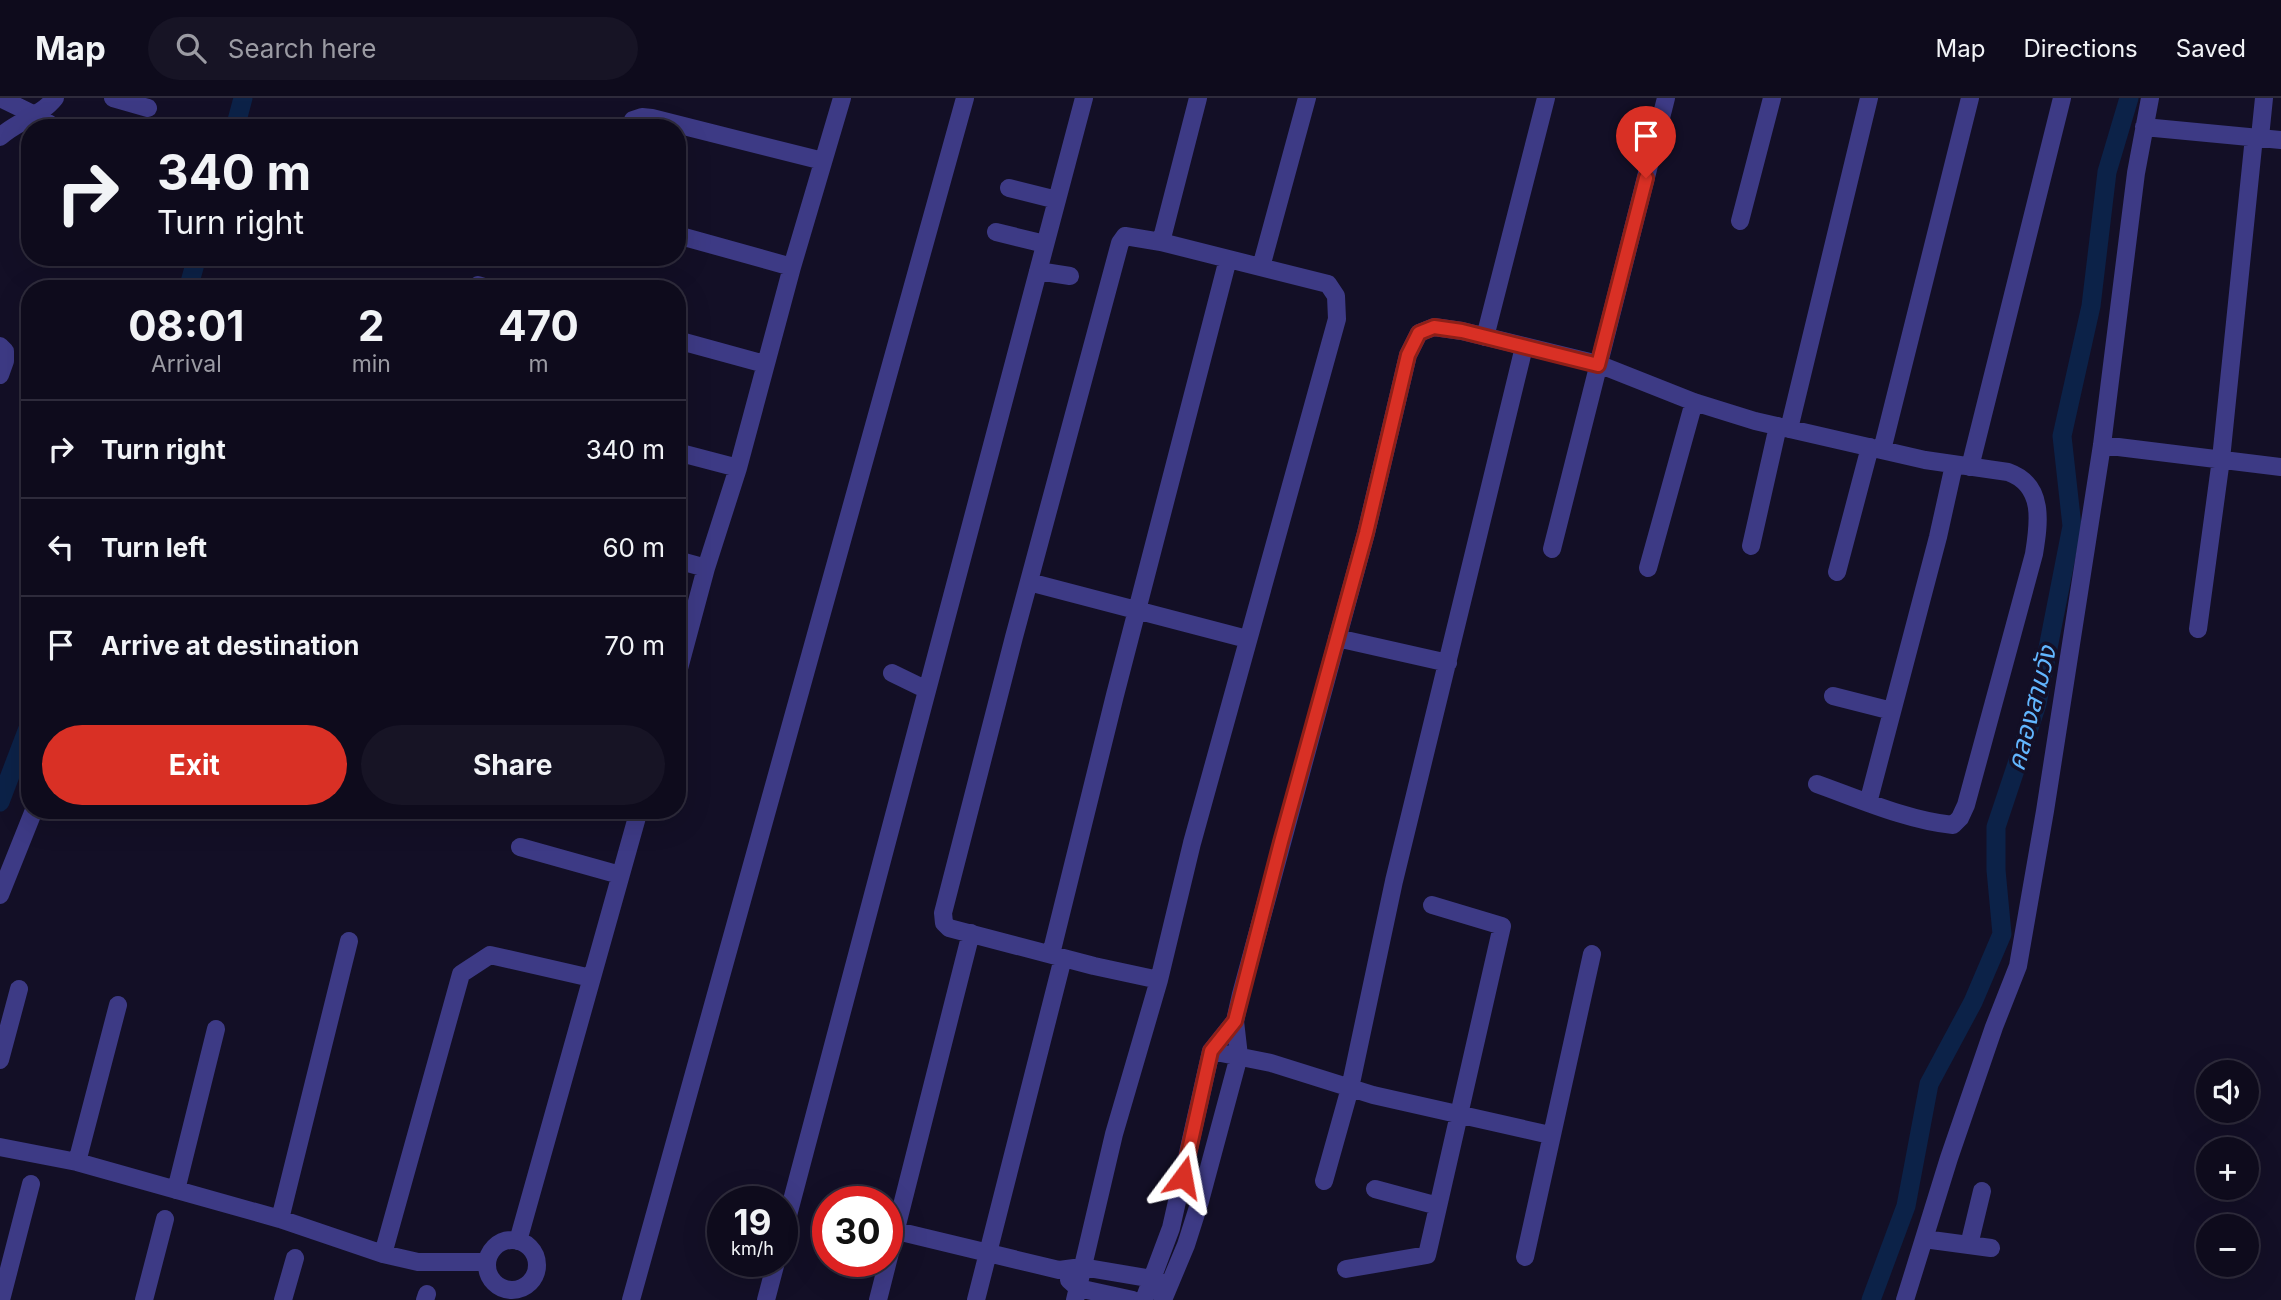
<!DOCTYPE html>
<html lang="en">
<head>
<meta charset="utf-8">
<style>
	body { margin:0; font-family:Inter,"Noto Sans Thai",sans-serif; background:#171425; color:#f1f3f6; height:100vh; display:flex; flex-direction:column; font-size:26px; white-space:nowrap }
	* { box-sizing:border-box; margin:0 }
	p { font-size:23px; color:#9b9ba3 }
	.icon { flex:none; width:38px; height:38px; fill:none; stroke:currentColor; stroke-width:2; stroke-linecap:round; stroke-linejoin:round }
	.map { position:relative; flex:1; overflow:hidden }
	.sheet { position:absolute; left:21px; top:182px; width:665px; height:539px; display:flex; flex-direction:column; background:#0e0b1c; border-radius:28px; box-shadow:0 7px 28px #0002,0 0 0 2px #2e2b3b }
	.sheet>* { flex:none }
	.top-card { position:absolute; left:21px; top:21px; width:665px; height:147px; border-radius:28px; box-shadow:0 7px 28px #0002,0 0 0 2px #2e2b3b; background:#0e0b1c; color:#f1f3f6; overflow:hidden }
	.buttons { position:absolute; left:2196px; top:962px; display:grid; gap:14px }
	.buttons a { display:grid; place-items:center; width:63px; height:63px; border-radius:50%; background:#0e0b1c; box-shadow:0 7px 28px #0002,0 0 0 2px #2e2b3b; font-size:35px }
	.speed { position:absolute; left:707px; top:1088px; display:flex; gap:14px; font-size:35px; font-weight:700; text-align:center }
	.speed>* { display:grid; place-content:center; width:91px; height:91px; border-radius:50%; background:#0e0b1c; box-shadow:0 7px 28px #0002,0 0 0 2px #2e2b3b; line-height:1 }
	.speed small { font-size:18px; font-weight:400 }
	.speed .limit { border:10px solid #d22; background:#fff; color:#111 }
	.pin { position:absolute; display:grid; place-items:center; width:60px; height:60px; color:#fff; margin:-72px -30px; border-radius:50% 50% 50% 0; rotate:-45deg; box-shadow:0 0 7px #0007 }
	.pin .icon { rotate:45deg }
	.me { position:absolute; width:77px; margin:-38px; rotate:13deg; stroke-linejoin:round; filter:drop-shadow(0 0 5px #0008) }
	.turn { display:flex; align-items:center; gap:24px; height:147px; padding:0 21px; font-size:32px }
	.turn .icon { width:91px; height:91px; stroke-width:2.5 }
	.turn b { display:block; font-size:49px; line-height:60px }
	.eta { display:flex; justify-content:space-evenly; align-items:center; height:119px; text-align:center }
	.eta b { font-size:42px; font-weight:700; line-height:49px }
	.cta { display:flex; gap:14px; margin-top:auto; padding:14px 21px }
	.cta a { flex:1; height:80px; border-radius:42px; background:#d93025; color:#fff; font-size:28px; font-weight:700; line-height:80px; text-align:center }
	.cta a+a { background:#171425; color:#f1f3f6 }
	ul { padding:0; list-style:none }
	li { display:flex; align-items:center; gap:21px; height:98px; padding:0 21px; border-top:2px solid #2e2b3b }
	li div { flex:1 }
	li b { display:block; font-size:26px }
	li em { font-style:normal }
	header { display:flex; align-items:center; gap:42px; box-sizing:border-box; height:98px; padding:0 35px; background:#0e0b1c; border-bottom:2px solid #2e2b3b }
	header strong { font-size:33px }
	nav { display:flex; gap:38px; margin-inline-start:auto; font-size:24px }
	.search { width:490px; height:63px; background:#171425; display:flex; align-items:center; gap:18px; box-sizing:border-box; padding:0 24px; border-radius:38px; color:#9b9ba3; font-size:26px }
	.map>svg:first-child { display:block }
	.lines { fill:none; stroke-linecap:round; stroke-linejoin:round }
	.canal { stroke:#0c2248; stroke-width:19 }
	.minor { stroke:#3d3a85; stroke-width:18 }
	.route-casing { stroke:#8d1f18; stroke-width:18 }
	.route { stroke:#d93025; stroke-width:12 }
	.labels { text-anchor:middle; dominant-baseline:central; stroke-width:7; stroke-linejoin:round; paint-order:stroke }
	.water-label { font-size:26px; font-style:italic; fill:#62b6ff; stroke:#130f26 }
</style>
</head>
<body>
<header>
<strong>Map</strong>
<div class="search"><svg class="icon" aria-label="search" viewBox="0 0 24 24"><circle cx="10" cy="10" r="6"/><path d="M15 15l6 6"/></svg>Search here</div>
<nav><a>Map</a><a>Directions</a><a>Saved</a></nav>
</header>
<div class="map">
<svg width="2281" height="1202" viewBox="0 0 2281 1202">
	<rect width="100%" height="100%" fill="#130f26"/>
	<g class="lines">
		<path class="canal" d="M235 30 243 0
			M188 191 197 159
			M0 704 30 625
			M1871 1202 1906 1108 1929 986 1973 904 2002 836 1996 772V729L2037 606 2072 428 2062 338 2091 208 2107 74 2129 0"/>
		<path class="minor" d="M0 0 37 18 56 30
			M113 0 148 10
			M2144 29 2281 42
			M630 30 633 22 642 19 652 20 823 63
			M0 39C17 23 40 19 55 0
			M2260 39 2264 0
			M1009 90 1057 102
			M1740 123 1772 0
			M996 134 1045 146
			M677 137 792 169
			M1161 144 1198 0
			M1261 169 1307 0
			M1038 173 1070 178
			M476 191 478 187 491 191
			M1485 239 1546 0
			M677 242 765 266
			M0 248 5 253V263L0 277
			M1789 331 1869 0
			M2102 347 2281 369
			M1882 352 1970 0
			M677 354 738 370
			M1970 369 2062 0
			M1751 448 1778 328
			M1552 451 1666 0
			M677 462 706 470
			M1648 470 1694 304
			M1837 474 1870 349
			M1029 484 1247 541
			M2198 531 2221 361 2254 39
			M1337 540 1448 565
			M892 575 927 592
			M677 578 706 470 738 370 792 169 842 0
			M1833 598 1892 613
			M1868 705 1938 439 1954 367
			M520 749 620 777
			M0 797 34 712
			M1051 856 1115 597 1228 161
			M1211 953 1271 965 1373 997 1550 1037
			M0 962 19 891
			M0 1049 77 1064 280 1121 383 1156 418 1164H487
			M77 1064 118 907
			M1324 1083 1350 990 1394 783 1524 249
			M1375 1091 1438 1108
			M176 1092 216 931
			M280 1121 349 843
			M897 1133 1059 1172 1082 1169 1153 1181 1163 1185
			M782 1140 1084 0
			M1924 1141 1991 1150
			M487 1167a25 25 0 1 1 50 0a25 25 0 1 1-50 0Z
			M518 1143 639 712
			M1969 1147 1982 1093
			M383 1156 461 876 490 857 591 880
			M1525 1159 1592 856
			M1346 1171 1427 1157 1502 828 1432 807
			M1069 1182 1078 1190 1133 1202
			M1 1202 31 1086
			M144 1202 165 1121
			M283 1202 295 1160
			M425 1202 427 1196
			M631 1202 965 0
			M766 1202 776 1164
			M878 1202 971 835
			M976 1202 1063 860
			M1075 1202 1114 1036 1159 882 1192 745 1337 221 1336 198 1328 186 1161 144 1125 138 1120 145 1014 539 943 815 944 825 949 830 1094 868 1159 882
			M1144 1202 1171 1130 1211 953 1235 923
			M1163 1202 1186 1147 1200 1103 1239 958 1235 923 1241 896 1366 435 1408 257 1419 235 1434 229 1462 233 1598 266 1694 304 1755 323 1925 362 2008 374C2045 387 2039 425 2034 456L1966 707 1960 720 1953 727C1909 723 1859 701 1817 686
			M1905 1202 1949 1060 1994 929 2018 868 2045 713 2102 347 2136 75 2150 0"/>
	</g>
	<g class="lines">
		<g class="route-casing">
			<path id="route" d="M1183 1079 1211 953 1235 923 1281 744 1366 435 1408 257 1419 235 1434 229 1462 233 1598 267 1646 80"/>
		</g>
		<use href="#route" class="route"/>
	</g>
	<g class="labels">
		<g class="water-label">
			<text transform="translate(2031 610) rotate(-75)">คลองสามวัง</text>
		</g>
	</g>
</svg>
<div class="buttons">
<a><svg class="icon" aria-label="sound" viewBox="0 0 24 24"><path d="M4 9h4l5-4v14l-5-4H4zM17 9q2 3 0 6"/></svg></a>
<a>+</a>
<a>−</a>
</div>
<div class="speed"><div>19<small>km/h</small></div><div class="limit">30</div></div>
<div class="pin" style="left:1646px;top:80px;background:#d93025"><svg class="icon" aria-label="arrive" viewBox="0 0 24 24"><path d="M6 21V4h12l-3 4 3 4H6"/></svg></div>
<svg class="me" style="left:1183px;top:1079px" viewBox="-20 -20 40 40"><path d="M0-17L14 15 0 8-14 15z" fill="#d93025" stroke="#fff" stroke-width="4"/></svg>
<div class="top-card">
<div class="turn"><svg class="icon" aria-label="right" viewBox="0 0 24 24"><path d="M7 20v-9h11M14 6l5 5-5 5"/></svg><div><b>340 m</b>Turn right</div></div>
</div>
<section class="sheet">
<div class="eta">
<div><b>08:01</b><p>Arrival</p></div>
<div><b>2</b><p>min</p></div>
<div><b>470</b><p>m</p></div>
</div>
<ul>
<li><svg class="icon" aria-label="right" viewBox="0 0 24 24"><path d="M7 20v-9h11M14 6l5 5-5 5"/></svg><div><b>Turn right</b></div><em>340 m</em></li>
<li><svg class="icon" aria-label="left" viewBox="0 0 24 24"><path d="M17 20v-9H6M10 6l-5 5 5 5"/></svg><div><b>Turn left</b></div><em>60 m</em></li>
<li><svg class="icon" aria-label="arrive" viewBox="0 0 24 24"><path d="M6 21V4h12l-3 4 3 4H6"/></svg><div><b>Arrive at destination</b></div><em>70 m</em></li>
</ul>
<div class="cta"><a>Exit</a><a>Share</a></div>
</section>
</div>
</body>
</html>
